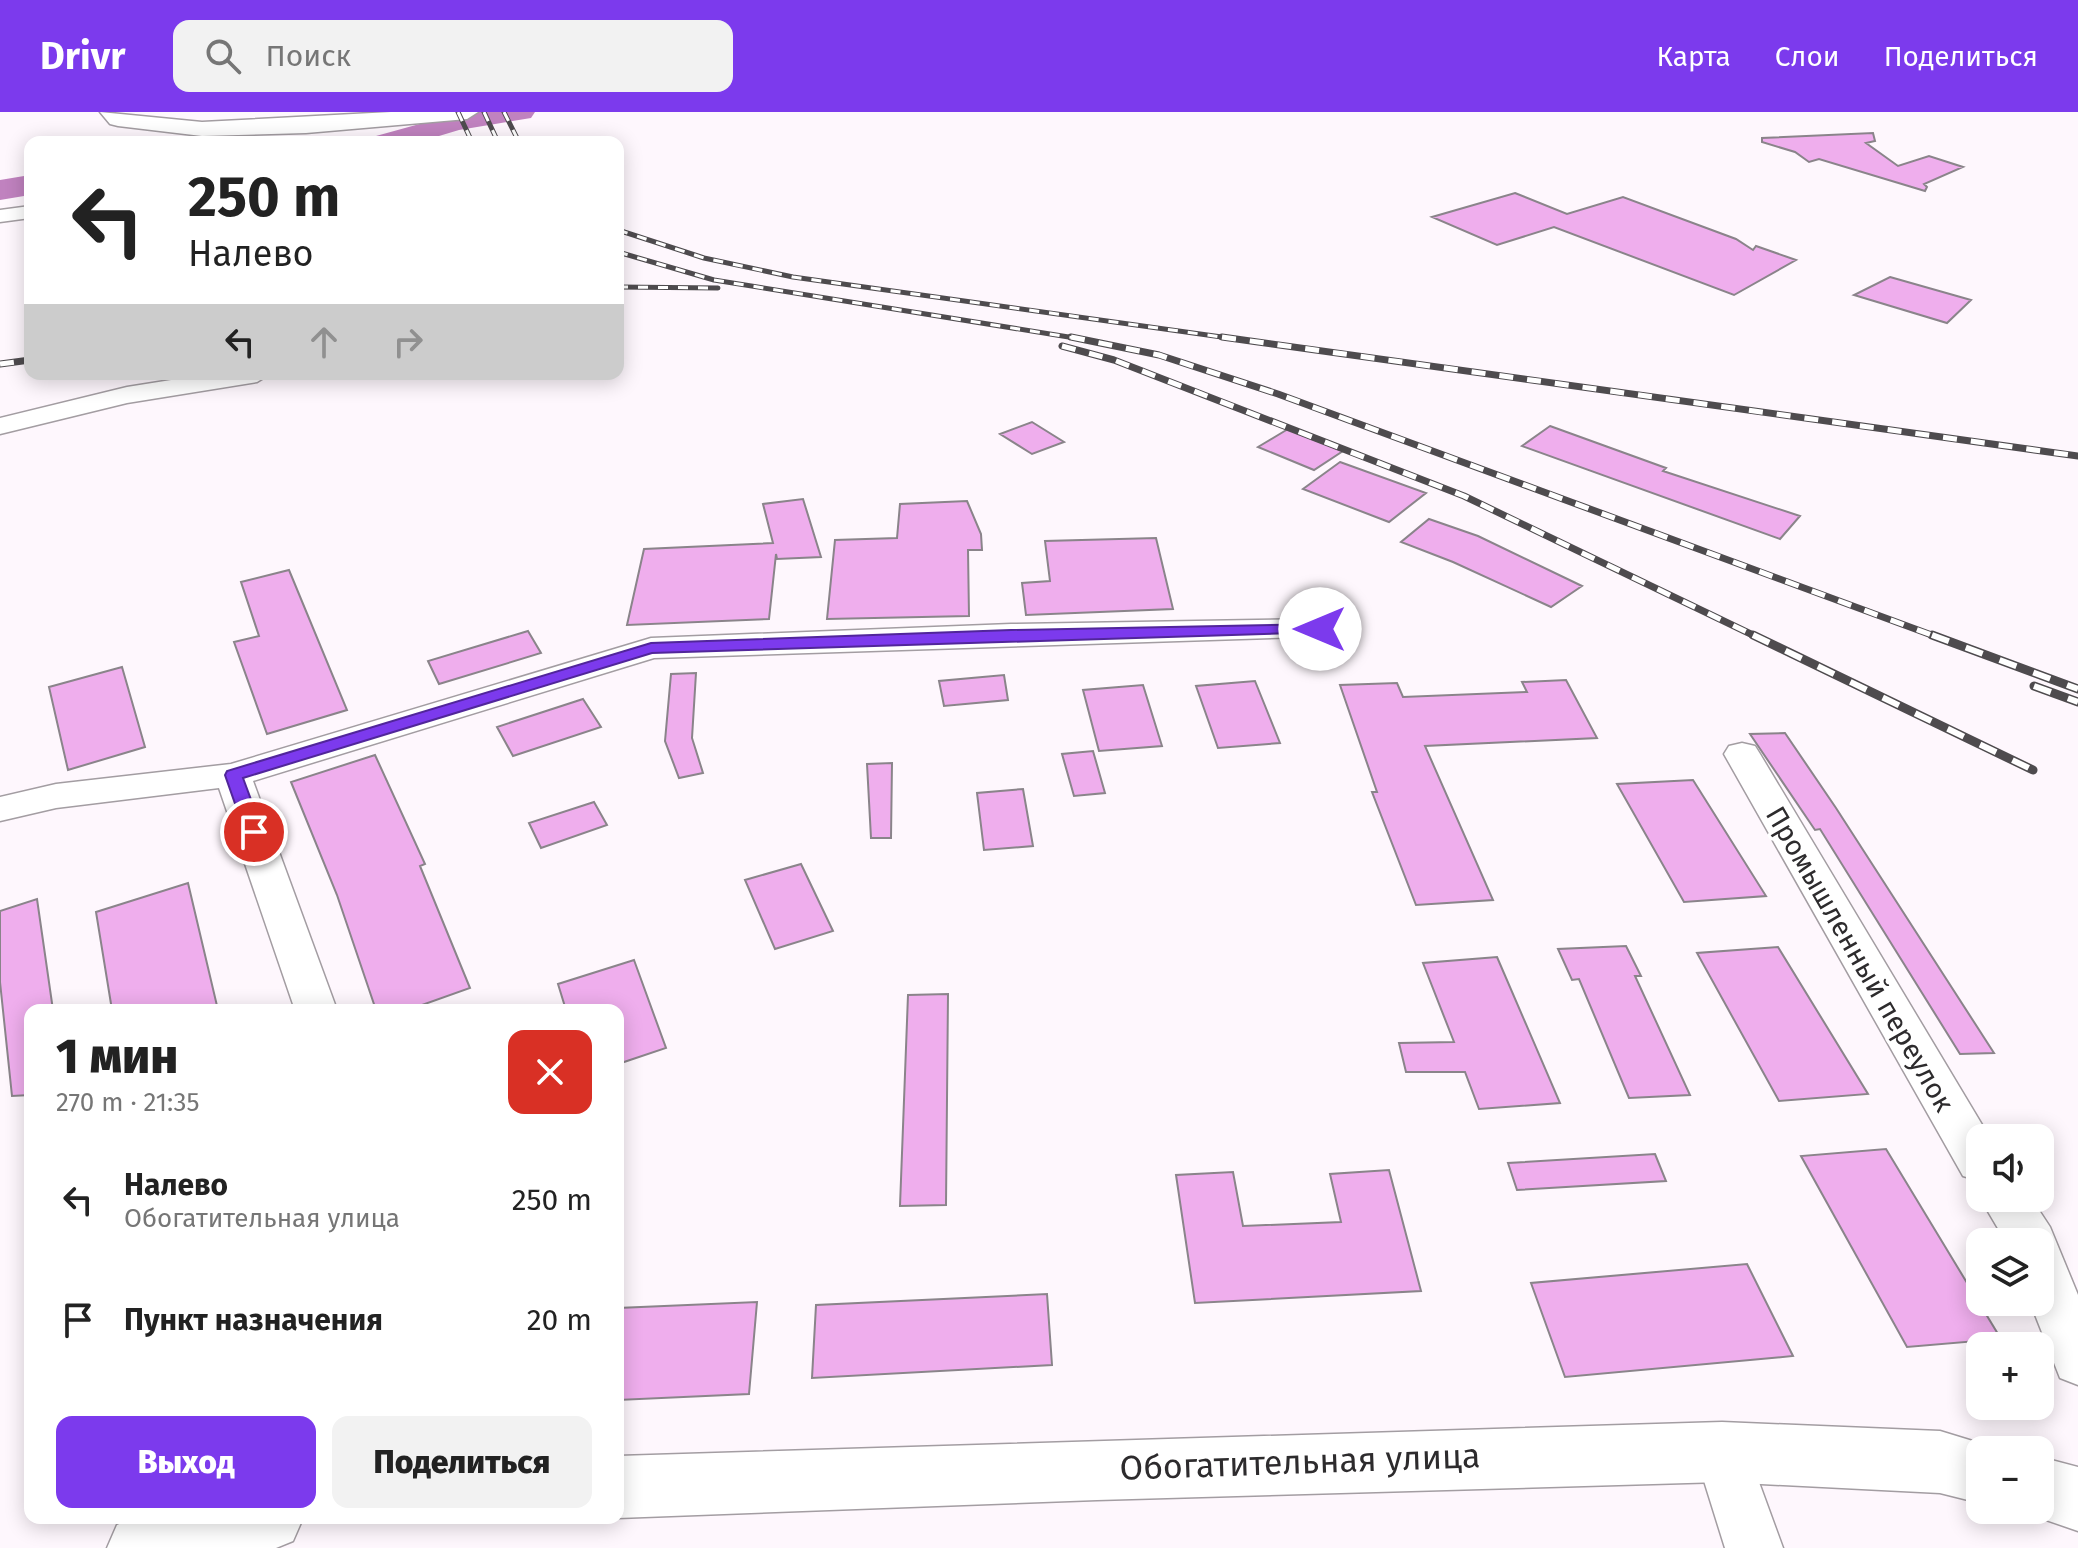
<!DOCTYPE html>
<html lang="ru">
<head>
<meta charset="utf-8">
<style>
	body { margin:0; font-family:"Fira Sans",sans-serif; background:#f2f2f2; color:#222; height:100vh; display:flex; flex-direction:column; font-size:30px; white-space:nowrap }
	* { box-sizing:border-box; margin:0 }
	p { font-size:26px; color:#767676 }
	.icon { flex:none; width:44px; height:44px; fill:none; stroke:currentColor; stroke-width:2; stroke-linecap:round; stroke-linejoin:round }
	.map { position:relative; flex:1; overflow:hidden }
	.side { position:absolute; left:24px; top:892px; width:600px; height:520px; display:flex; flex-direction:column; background:#fff; border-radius:16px; box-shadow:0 4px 20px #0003 }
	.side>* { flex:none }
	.banner { position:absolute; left:24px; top:24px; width:600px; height:244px; border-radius:16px; box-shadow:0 4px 20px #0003; background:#fff; color:#222; overflow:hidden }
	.buttons { position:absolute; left:1966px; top:1012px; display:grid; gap:16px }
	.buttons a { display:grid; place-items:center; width:88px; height:88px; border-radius:16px; background:#fff; box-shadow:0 4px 20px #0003; font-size:40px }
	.pin { position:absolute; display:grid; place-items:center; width:68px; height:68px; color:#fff; margin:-34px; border:4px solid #fff; border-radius:50%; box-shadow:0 2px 8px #0007 }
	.me { position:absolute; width:88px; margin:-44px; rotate:270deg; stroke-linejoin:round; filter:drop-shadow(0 0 6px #0008) }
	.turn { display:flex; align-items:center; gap:28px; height:168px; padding:0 32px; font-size:36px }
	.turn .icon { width:104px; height:104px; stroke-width:2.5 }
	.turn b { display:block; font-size:56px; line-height:68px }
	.lanes { display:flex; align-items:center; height:76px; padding:0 32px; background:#0003; justify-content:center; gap:40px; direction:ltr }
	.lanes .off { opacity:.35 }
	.round { display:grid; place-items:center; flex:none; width:84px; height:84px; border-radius:16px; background:#f2f2f2 }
	.head { display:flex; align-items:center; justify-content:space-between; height:136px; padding:0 32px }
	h1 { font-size:48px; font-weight:800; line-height:60px }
	.button { display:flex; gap:16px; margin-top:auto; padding:16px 32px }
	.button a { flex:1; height:92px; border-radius:16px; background:#7c3aed; color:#fff; font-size:32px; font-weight:800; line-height:92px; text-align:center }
	.button a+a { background:#f2f2f2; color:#222 }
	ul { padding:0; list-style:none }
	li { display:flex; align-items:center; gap:24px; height:120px; padding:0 32px }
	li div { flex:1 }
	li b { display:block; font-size:30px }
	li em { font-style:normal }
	header { display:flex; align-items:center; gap:48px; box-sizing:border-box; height:112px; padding:0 40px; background:#7c3aed; color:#fff }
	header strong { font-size:38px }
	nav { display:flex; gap:44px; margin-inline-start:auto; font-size:28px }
	.search { width:560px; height:72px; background:#f2f2f2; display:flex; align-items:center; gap:20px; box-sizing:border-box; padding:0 28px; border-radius:16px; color:#767676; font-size:30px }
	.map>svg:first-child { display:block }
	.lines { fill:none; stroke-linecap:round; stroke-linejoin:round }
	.river { fill:#c082bf; fill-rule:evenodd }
	.building { fill:#efaeed; stroke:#8a848a; stroke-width:2 }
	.minor-casing { stroke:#a39da2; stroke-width:3 }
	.tertiary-casing { stroke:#a39da2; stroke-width:3 }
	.secondary-casing { stroke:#a39da2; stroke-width:3 }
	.minor { fill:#fff; fill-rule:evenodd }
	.tertiary { fill:#fff; fill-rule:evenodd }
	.secondary { fill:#fff; fill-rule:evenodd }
	.rail-far2-casing { stroke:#4e4b4e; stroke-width:5 }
	.rail-far1-casing { stroke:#4e4b4e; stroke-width:7 }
	.rail-casing { stroke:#4e4b4e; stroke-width:9 }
	.rail-far2 { stroke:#fff; stroke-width:3; stroke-dasharray:10; stroke-linecap:butt }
	.rail-far1 { stroke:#fff; stroke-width:5; stroke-dasharray:14; stroke-linecap:butt }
	.rail { stroke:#fff; stroke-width:6; stroke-dasharray:18; stroke-linecap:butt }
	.route { fill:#7c3aed; stroke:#51269a; stroke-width:2 }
	.labels { text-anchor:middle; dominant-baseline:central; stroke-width:6; stroke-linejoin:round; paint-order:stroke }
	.street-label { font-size:28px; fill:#2d2b2d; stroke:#fff }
	.near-street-label { font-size:34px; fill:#2d2b2d; stroke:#fff }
</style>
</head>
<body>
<header>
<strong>Drivr</strong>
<div class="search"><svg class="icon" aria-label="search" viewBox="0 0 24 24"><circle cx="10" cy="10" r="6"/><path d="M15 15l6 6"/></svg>Поиск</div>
<nav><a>Карта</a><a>Слои</a><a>Поделиться</a></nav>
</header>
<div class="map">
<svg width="2078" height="1436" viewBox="0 0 2078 1436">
	<rect width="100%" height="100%" fill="#fef7fd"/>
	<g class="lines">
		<path class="river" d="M463 0H535L531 6 459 18 419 30H372L376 24Z
			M30 63V83L0 88V68Z"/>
	</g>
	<path class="building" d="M1873 21 1875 29 1866 31 1898 54 1929 44 1963 55 1924 72 1927 75 1925 79 1819 47 1809 50 1795 40 1762 30V26Z
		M1515 81 1567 102 1623 85 1736 127 1753 138 1756 134 1796 148 1734 183 1554 115 1497 133 1432 105Z
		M1890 165 1971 188 1947 211 1854 183Z
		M1032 310 1064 330 1032 342 1000 322Z
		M1550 314 1666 356 1663 359 1800 404 1780 427 1522 334Z
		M1288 317 1343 339 1314 358 1258 335Z
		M1340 350 1426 381 1389 410 1303 377Z
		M803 387 821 445 777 447 776 442 769 507 627 513 644 437 773 431 763 392Z
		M967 389 981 422 982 438H968L969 504 827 507 835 428 897 426 900 392Z
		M1429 407 1478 424 1582 474 1551 495 1453 450 1401 430Z
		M1156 426 1173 497 1026 503 1022 471 1050 469 1045 429Z
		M289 458 347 598 267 622 234 530 259 524 241 470Z
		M528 519 541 541 439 572 428 549Z
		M122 555 145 635 68 658 49 575Z
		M696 561 692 626 703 661 679 666 665 629 671 562Z
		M1004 563 1008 588 944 594 939 569Z
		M1566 568 1597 626 1425 634 1493 788 1416 793 1372 680H1377L1340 573 1397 571 1403 585 1527 580 1522 570Z
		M1255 569 1280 631 1218 636 1196 574Z
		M1143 573 1162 634 1099 639 1083 578Z
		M583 587 601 615 513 644 497 615Z
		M1785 621 1836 696 1994 941 1960 942 1820 717 1815 718 1750 622Z
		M1093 639 1105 681 1074 684 1062 642Z
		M375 643 425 752 420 754 470 876 408 898H376L337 783 291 670Z
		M892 651 891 726H871L867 652Z
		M1693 668 1766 784 1684 790 1617 672Z
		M1023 677 1033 734 984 738 977 681Z
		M594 690 607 713 541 736 529 711Z
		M801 752 833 819 775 837 745 768Z
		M188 771 218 898H112L96 800Z
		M37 787 53 898H30V983L12 984 0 870V799Z
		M1626 834 1641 864H1635L1690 983 1629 986 1579 867 1572 868 1558 837Z
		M1778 835 1868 982 1779 989 1697 841Z
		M1497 845 1560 991 1479 997 1465 960H1406L1399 931 1454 930 1423 851Z
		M634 848 666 936 618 952V898H566L558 872Z
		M948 882 946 1093 900 1094 908 883Z
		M1886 1037 2001 1227 1907 1235 1801 1044Z
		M1655 1042 1666 1069 1517 1078 1508 1051Z
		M1389 1058 1421 1179 1195 1191 1176 1063 1233 1060 1243 1114 1341 1110 1330 1062Z
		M1747 1152 1793 1244 1565 1265 1531 1171Z
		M1047 1182 1052 1253 812 1266 816 1193Z
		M757 1190 749 1282 618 1288V1196Z"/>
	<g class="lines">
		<g class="minor-casing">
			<path id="minor" d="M30 94V106L0 110V98Z
				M209 262H270L257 270 127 291 0 322V306L127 275Z
				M1320 507 1332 510 1336 517 1332 524 654 546 253 669 337 898H295L219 676 56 696 0 709V685L56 672 231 652 651 526 1011 512Z
				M1742 631 1755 634 1760 642 1990 1026H1980V1069L1963 1064 1724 642 1729 634Z
				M1980 1086H2031L2050 1115 2078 1183V1273L2060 1266 2030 1190H2040V1130H2006Z
				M1722 1314 1741 1321 1783 1436H1725L1695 1340 1703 1321Z"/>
		</g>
		<g class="tertiary-casing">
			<path id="tertiary" d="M1722 1310 1940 1319 2002 1338H1980V1391L1940 1381 1722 1370 1097 1388 618 1406H617L618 1344Z
				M2040 1345 2078 1355V1419L2017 1398H2040Z
				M133 1406H303L293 1429 276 1436H107L117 1413Z"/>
		</g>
		<g class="secondary-casing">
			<path id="secondary" d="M100 0 202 10 391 0H478L467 7 306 21 202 24 118 14 110 12Z"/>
		</g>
		<use href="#minor" class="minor"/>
		<use href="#tertiary" class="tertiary"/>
		<use href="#secondary" class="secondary"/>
		<g class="rail-far2-casing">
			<path id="rail-far2" d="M458 0 472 30
				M484 0 498 30
				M504 0 519 30
				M618 118 704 146 793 165 1236 227
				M618 140 714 168 1081 227
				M618 175 718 176"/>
		</g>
		<g class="rail-far1-casing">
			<path id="rail-far1" d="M1071 225 1159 243 1278 282 1937 525
				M1222 225 2078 344
				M1062 234 1114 248 1464 384 1757 525
				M0 252 30 248"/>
		</g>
		<g class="rail-casing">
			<path id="rail" d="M1753 523 2033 658
				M1932 523 2078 577
				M2034 574 2078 590"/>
		</g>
		<use href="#rail-far2" class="rail-far2"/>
		<use href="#rail-far1" class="rail-far1"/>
		<use href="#rail" class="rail"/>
	</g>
	<path class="route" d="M1320 512 1327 517 1325 520 652 541 243 666 263 720 254 726 245 720 225 663 227 659 651 531 1011 518Z"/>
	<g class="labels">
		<g class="street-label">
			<text transform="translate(1860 847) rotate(60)">Промышленный переулок</text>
		</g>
		<g class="near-street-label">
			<text transform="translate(1300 1350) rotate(-2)">Обогатительная улица</text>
		</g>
	</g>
</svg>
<div class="buttons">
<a><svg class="icon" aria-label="sound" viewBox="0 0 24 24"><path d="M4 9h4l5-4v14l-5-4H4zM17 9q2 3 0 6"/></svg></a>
<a><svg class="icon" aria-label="layers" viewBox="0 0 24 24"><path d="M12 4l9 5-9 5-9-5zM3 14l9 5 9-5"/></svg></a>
<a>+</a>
<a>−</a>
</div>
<div class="pin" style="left:254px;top:720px;background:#d93025"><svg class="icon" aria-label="arrive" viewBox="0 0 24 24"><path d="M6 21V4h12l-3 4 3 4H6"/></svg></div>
<svg class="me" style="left:1320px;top:517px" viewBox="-20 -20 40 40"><circle r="19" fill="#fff"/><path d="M0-13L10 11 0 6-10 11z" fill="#7c3aed"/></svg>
<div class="banner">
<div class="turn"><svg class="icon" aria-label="left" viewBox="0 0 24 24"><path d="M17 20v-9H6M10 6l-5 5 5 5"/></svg><div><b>250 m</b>Налево</div></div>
<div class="lanes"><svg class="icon" aria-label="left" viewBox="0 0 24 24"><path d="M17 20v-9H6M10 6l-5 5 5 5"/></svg><svg class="icon off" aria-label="ahead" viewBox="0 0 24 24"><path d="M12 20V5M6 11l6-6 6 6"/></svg><svg class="icon off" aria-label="right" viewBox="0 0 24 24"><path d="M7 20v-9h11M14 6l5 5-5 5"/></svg></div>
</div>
<section class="side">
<div class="head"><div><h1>1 мин</h1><p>270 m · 21:35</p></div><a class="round" style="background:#d93025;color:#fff"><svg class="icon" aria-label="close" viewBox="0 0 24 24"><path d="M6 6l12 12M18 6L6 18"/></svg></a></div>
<ul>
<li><svg class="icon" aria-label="left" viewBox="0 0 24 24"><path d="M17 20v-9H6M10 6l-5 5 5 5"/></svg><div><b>Налево</b><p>Обогатительная улица</p></div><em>250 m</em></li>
<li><svg class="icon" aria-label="arrive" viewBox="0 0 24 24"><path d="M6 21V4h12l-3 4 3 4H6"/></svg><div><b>Пункт назначения</b></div><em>20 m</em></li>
</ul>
<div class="button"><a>Выход</a><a>Поделиться</a></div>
</section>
</div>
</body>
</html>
